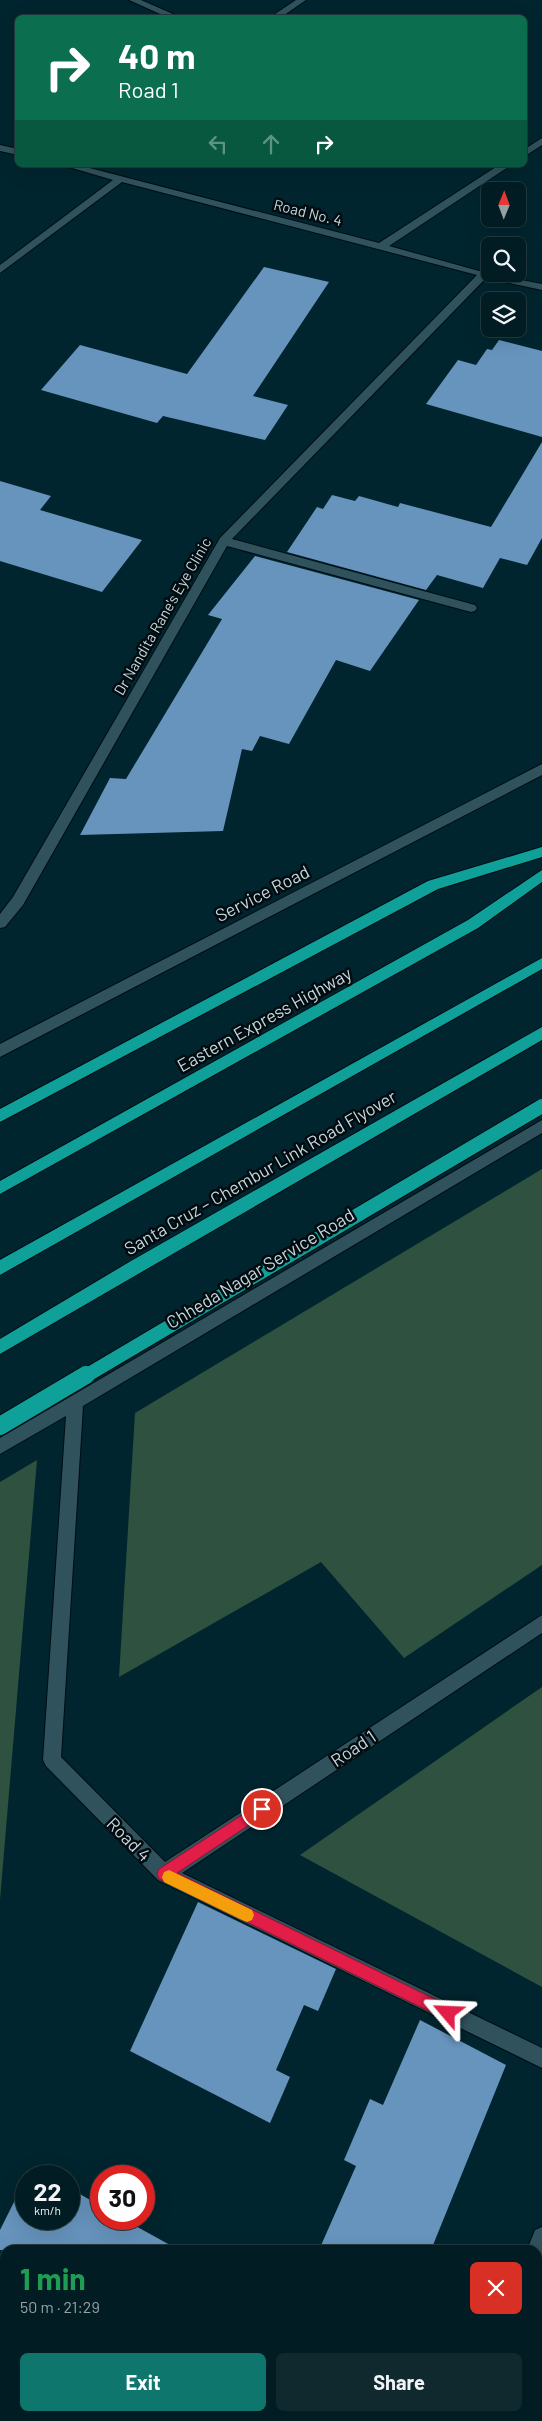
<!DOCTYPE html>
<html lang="en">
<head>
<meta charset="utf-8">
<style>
	body { margin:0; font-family:Barlow,sans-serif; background:#0f292f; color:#f1f3f6; height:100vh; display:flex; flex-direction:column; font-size:19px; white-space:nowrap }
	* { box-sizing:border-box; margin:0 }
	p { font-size:16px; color:#96a1a5 }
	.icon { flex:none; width:28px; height:28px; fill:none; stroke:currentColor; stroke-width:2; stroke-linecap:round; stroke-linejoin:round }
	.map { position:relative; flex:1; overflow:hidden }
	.sheet { position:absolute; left:0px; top:2245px; width:542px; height:176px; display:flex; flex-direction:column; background:#011c22; border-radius:15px 15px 0 0; box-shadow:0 5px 20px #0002,0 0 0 1px #233a40 }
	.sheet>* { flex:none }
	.top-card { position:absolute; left:15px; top:15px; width:512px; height:152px; border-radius:8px; box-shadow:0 5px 20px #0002,0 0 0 1px #233a40; background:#0b6e4f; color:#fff; overflow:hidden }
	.needle { width:32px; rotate:1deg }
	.controls { position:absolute; left:481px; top:182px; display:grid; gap:10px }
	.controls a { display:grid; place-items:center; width:45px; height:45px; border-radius:8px; background:#011c22; box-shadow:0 5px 20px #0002,0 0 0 1px #233a40; font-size:25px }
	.speed { position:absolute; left:15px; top:2165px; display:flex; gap:10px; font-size:25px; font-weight:700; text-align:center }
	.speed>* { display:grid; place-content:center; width:65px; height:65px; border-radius:50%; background:#011c22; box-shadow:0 5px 20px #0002,0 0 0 1px #233a40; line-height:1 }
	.speed small { font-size:12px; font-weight:400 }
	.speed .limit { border:8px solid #d22; background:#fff; color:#111 }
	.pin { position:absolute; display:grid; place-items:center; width:42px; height:42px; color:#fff; margin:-21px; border:2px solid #fff; border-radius:50%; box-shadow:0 1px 5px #0007 }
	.me { position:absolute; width:55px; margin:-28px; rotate:296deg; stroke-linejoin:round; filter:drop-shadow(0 0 4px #0008) }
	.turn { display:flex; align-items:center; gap:18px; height:105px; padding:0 20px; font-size:22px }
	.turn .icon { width:65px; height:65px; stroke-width:2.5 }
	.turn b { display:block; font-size:35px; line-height:42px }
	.lanes { display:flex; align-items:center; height:48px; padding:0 20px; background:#0003; justify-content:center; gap:25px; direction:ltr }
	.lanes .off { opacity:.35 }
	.round { display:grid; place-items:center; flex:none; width:52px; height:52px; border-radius:8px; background:#0f292f }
	.overview { display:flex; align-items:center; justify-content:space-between; height:85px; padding:0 20px }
	h1 { font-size:30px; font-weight:700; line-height:38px; color:#1e9e55 }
	.action { display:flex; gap:10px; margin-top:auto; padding:10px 20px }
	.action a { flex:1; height:58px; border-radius:8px; background:#0f766e; color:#fff; font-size:20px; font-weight:700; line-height:58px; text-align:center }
	.action a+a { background:#0f292f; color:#f1f3f6 }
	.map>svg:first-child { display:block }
	.green { fill:#2e5140 }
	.building { fill:#6794bd }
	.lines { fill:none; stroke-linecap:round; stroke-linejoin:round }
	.minor-casing { stroke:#000d14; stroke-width:2 }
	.highway-casing { stroke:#000d14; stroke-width:2 }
	.minor { fill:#30525c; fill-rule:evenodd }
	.highway { fill:#0fa09a; fill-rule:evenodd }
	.highway-bridge-far1-casing { stroke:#000d14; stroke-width:16; stroke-linecap:butt }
	.highway-bridge-casing { stroke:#000d14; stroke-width:20; stroke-linecap:butt }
	.highway-bridge-far1 { stroke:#0fa09a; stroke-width:14 }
	.highway-bridge { stroke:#0fa09a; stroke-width:18 }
	.route { fill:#e11d48; stroke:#92132f }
	.slow { fill:#f59e0b }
	.labels { text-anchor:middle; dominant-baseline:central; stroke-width:5; stroke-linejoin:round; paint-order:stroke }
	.far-street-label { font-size:15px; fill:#c4d7dc; stroke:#020c10 }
	.street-label { font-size:18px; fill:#c4d7dc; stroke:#020c10 }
</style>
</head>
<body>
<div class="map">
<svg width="542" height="2421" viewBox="0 0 542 2421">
	<rect width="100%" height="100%" fill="#01252e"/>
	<path class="green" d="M542 1169V1565L404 1658 321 1562 119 1677 135 1413Z
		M37 1460 0 1900V1482Z
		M542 1687V1987L300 1855Z"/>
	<path class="building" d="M264 267 329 282 253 396 288 405 265 440 163 416 157 423 41 390 80 345 187 374Z
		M499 340 542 351V437L426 404 458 360 476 365 487 349 492 350Z
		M542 442V538L527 565 500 558 483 588 437 575 426 590 287 552 317 507 323 509 332 495 355 501 359 496 398 507 400 503 491 527Z
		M0 481 51 496 40 510 142 540 102 592 0 561Z
		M255 556 419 600 370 671 336 660 289 744 260 736 252 751 242 749 223 831 80 835 110 778 126 779 222 619 208 615Z
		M198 1902 336 1969 318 2011 304 2005 276 2070 290 2077 270 2123 130 2051Z
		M420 2020 506 2065 431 2250H319L356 2166 344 2160 370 2099 383 2105Z
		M26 2178V2219H69V2188L101 2206V2219H123L179 2250H0V2230Z"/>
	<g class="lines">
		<g class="minor-casing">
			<path id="minor" d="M129 0H141L182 18H169Z
				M296 0H306L280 18H269Z
				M542 138V145L525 156V149Z
				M0 145 18 149V155L0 151Z
				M62 165H78L379 243 499 165H511L389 246 490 274 542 284V290L486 278 232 539 475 605 477 608 475 611 471 612 227 546 23 905 5 927 0 928V914L13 897 220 538 477 275 122 182 0 273V265L113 180Z
				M542 764V775L0 1057V1044Z
				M542 1120V1133L83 1406 61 1757 165 1862 542 1615V1633L182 1873 542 2048V2068L158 1880 46 1766 43 1760 66 1416 0 1454V1438Z
				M542 2227V2258L538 2260V2250H527L535 2230Z
				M466 2416H487L486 2421H464Z"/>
		</g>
		<g class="highway-casing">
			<path id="highway" d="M542 847V857L438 889 0 1122V1109L428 881Z
				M542 870V882L478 928 0 1194V1181L468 920Z
				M542 958V969L0 1275V1260Z
				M542 1027V1040L0 1354V1339L131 1261Z"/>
		</g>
		<use href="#minor" class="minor"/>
		<use href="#highway" class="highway"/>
		<g class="highway-bridge-far1-casing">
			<path id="highway-bridge-far1" d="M84 1377 542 1106"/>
		</g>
		<g class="highway-bridge-casing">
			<path id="highway-bridge" d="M0 1426 86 1375"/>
		</g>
		<use href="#highway-bridge-far1" class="highway-bridge-far1"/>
		<use href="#highway-bridge" class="highway-bridge"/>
	</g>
	<path class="route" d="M262 1802 267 1804 269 1809 267 1813 177 1873 453 2008 456 2013 453 2018 448 2020 443 2018 159 1879 157 1874 159 1869Z"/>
	<path class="slow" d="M169 1870 252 1910 254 1915 252 1920 247 1922 242 1920 164 1882 162 1877 164 1872Z"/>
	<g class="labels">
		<g class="far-street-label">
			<text transform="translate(308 212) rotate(14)">Road No. 4</text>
			<text transform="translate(162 616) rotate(-60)">Dr Nandita Rane's Eye Clinic</text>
		</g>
		<g class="street-label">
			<text transform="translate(262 893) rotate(-27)">Service Road</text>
			<text transform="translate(264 1019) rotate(-29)">Eastern Express Highway</text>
			<text transform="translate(260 1172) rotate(-30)">Santa Cruz – Chembur Link Road Flyover</text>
			<text transform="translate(260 1268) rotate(-31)">Chheda Nagar Service Road</text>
			<text transform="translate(353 1748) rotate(-34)">Road 1</text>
			<text transform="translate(129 1839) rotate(45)">Road 4</text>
		</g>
	</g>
</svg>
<div class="controls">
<a><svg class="needle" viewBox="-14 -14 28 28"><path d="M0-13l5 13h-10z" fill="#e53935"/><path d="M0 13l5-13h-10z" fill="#96a1a5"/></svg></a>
<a><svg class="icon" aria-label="search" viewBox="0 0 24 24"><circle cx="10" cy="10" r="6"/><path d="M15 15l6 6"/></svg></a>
<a><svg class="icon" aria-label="layers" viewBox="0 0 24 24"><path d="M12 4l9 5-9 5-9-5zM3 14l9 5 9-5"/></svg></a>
</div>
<div class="speed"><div>22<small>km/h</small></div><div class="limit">30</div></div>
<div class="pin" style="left:262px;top:1809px;background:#d93025"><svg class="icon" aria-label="arrive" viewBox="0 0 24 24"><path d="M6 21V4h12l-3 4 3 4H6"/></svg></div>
<svg class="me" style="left:448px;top:2013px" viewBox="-20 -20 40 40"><path d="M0-17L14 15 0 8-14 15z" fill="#e11d48" stroke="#fff" stroke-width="4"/></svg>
<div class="top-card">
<div class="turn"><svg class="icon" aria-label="right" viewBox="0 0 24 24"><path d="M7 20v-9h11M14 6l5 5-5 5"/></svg><div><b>40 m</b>Road 1</div></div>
<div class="lanes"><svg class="icon off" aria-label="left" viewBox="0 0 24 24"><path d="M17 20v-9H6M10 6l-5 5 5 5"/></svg><svg class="icon off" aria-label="ahead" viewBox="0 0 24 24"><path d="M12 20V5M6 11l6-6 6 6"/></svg><svg class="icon" aria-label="right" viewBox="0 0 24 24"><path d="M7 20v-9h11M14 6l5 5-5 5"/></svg></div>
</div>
<section class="sheet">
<div class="overview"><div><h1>1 min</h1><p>50 m · 21:29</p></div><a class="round" style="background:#d93025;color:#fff"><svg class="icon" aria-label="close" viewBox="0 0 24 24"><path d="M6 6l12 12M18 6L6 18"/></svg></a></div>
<div class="action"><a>Exit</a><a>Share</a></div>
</section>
</div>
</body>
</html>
